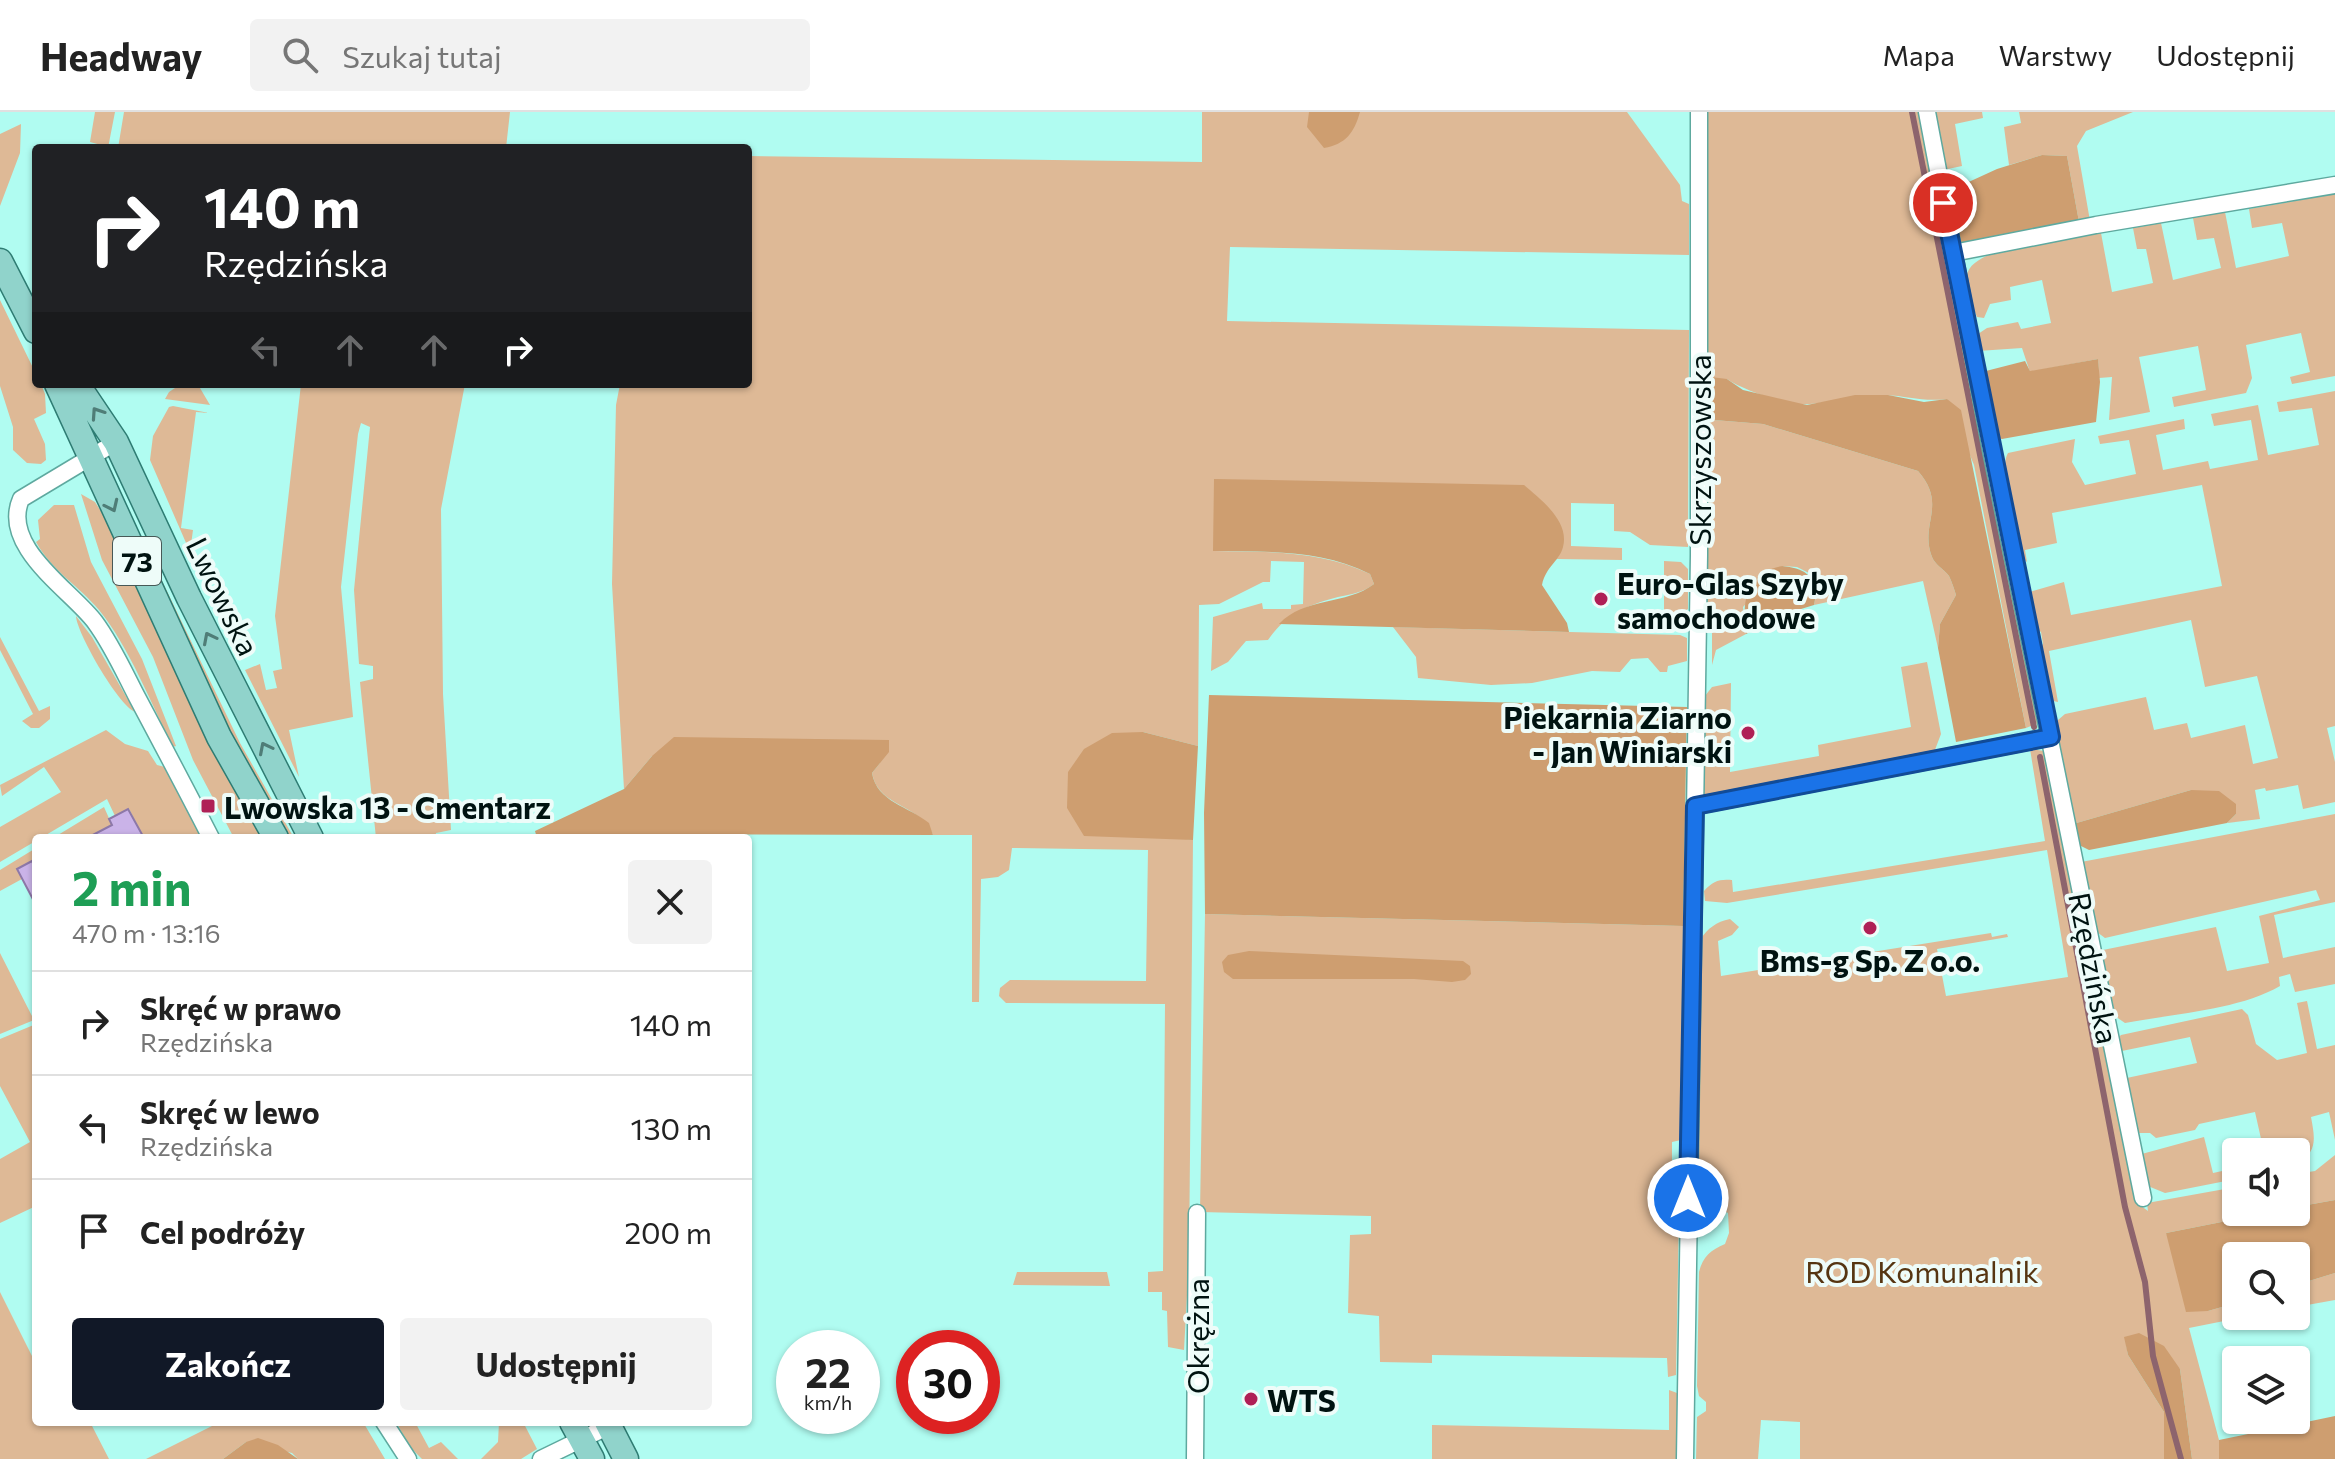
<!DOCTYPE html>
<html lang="pl">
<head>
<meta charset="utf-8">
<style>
	body { margin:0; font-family:Commissioner,sans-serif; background:#f2f2f2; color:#222; height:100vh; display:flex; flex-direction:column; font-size:30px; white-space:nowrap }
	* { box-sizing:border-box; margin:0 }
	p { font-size:26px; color:#767676 }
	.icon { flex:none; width:44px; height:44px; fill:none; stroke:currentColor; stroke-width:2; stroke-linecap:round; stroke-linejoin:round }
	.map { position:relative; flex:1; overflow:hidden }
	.panel { position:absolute; left:32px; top:722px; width:720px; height:592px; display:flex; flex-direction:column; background:#fff; border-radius:8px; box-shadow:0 2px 6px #0004 }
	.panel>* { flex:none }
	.banner { position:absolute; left:32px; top:32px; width:720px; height:244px; border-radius:8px; box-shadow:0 2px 6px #0004; background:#202124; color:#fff; overflow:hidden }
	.controls { position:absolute; left:2222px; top:1026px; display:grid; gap:16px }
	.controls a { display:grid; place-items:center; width:88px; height:88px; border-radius:8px; background:#fff; box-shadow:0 2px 6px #0004; font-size:40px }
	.speed { position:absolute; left:776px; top:1218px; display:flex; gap:16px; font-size:40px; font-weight:700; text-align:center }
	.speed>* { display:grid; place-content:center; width:104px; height:104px; border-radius:50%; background:#fff; box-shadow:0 2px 6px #0004; line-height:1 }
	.speed small { font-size:20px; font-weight:400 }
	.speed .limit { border:12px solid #d22; background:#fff; color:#111 }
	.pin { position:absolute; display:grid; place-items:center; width:68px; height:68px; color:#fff; margin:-34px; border:4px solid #fff; border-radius:50%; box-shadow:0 2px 8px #0007 }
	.me { position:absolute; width:88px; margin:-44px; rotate:0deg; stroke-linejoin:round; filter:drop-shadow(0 0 6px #0008) }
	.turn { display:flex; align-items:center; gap:28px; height:168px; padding:0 40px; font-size:36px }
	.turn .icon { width:104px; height:104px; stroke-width:2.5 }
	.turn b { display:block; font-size:56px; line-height:68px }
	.lanes { display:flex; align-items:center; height:76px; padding:0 40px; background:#0003; justify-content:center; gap:40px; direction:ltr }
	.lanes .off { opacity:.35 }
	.round { display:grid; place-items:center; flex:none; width:84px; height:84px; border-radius:8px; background:#f2f2f2 }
	.head { display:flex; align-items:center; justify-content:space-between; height:136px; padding:0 40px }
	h1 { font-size:48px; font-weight:700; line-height:60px; color:#1e9e55 }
	.primary-button { display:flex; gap:16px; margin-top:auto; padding:16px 40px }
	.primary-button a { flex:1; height:92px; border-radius:8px; background:#111827; color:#fff; font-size:32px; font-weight:700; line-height:92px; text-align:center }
	.primary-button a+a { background:#f2f2f2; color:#222 }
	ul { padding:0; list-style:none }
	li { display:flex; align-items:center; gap:24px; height:104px; padding:0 40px; border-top:2px solid #e0e0e0 }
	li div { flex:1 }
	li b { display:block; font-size:30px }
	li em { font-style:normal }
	header { display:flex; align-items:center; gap:48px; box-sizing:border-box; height:112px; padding:0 40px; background:#fff; border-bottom:2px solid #e0e0e0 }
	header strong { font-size:38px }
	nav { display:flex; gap:44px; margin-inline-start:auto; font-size:28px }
	.search { width:560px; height:72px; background:#f2f2f2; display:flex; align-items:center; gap:20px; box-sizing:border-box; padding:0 28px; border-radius:8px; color:#767676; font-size:30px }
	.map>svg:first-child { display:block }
	.green { fill:#deb996 }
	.forest { fill:#ce9e70 }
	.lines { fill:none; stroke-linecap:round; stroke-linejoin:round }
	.stream { stroke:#8d646d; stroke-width:6 }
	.building { fill:#cab3e8; stroke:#8d78a8; stroke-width:2 }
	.street-casing { stroke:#5ea99f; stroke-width:19 }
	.primary-casing { stroke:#2e7c73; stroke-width:27 }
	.street { stroke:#fff; stroke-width:16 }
	.primary { stroke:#90d3cb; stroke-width:24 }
	.oneway { stroke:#4f7d77 }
	.route-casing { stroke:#114b97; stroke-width:20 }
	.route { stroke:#1a73e8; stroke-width:14 }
	.poi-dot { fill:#af2056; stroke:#eefcf9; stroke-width:3 }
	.labels { text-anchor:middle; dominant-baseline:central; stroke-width:8; stroke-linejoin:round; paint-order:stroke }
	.shield { fill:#eefcf9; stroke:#475957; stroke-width:2 }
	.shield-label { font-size:28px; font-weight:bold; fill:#001311 }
	.street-label { font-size:30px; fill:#001311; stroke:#eefcf9 }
	.poi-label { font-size:30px; font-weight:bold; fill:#001311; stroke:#eefcf9; text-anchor:start }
	.park-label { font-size:30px; fill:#563511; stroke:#eefcf9 }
</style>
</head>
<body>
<header>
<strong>Headway</strong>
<div class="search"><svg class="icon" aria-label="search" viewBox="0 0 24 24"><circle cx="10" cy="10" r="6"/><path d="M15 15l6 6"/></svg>Szukaj tutaj</div>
<nav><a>Mapa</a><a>Warstwy</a><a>Udostępnij</a></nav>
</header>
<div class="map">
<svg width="2335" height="1347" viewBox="0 0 2335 1347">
	<rect width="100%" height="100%" fill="#b0fcf1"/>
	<path class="green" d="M95 0H115L108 36H100L101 33 90 30Z
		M124 0H510L506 36H118Z
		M1202 0H1627L1680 73 1682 89 1689 92V143L1230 135 1227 209 1689 218 1688 435 1650 433 1630 420 1614 419V392L1571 391V434L1622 436V448L1557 447C1574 415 1546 393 1523 373L1214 439C1268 440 1320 438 1370 462L1374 472C1362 481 1352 482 1338 485 1307 493 1286 502 1268 528L1246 529 1228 550 1211 559 1213 505 1262 491 1263 497H1291V493L1303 492 1304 450 1271 449 1270 470H1263L1219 492 1199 493 1198 634 1143 620 1172 725 1193 728 1189 1148 1184 1238 1168 1235 1167 1199 1162 1198V1180H1148V1160L1163 1159 1165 892 1006 891 999 884 1000 876 1010 868 1146 869 1148 738 1012 736 1009 758 998 765 981 767 979 890H972V723H933C922 692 878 696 872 661L880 651 652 644 624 677 612 472 616 293 620 272H748V44L1202 50Z
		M1706 0H1922L2038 598V611L2026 616 1974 353 1947 287C1923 290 1908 284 1885 283 1859 282 1836 289 1810 292 1788 294 1745 279 1727 267L1704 272Z
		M1930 0H1982L1983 6 1955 12 1962 54 1948 57 1941 53Z
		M2019 0H2133L2086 19 2077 34 2090 109 2079 110 2067 44 2042 43 2009 53 2004 15 2021 11Z
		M21 12 20 41 0 94V22Z
		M2335 82V264L2292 272 2290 265 2310 260 2301 221 2246 233 2252 266 2246 281 2174 295 2172 285 2206 278 2198 234 2139 245 2150 300 2109 308 2112 265 2099 266 2098 247 2030 260 2022 236 1978 239 1975 224 1987 216 2018 210 2021 217 2051 211 2042 168 2010 175 2011 188 1990 192 1984 206 1977 205C1972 192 1964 178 1967 163 1972 132 2074 126 2101 121L2112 180 2153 171 2146 137H2137L2133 116 2161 111 2173 168 2221 156 2214 126 2197 128 2193 106 2225 100 2236 156 2289 144 2282 111 2252 116 2249 97Z
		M0 188 36 262V272H41L45 282 46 301 34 307 45 332 46 348 41 352 27 351 13 338V315L0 274Z
		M181 272 200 276 210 293 165 287 169 280Z
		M301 272H465L441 397 443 582 451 718 436 721 435 726H376L360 570 373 567V554L359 552 354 478 370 315 361 311 358 322 341 475 353 605 289 618 299 665 245 558 260 552 266 578 277 576 273 559 282 557 275 504Z
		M2335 279V614L2327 616 2335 650V690L2303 697 2298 673 2266 679 2265 676 2255 678 2260 707 2227 711 2236 702 2191 678 2073 712 2055 616 2058 608 2065 602 2146 585 2154 618 2187 611 2191 626 2245 613 2253 652 2278 646 2257 564 2205 575 2191 508 2049 539 2058 590 2049 588 2038 537 2043 532 2041 520 2033 514 2026 481 2064 470 2071 503 2222 474 2202 373 2052 401 2057 431 2025 438 2027 450C2024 447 2020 445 2018 441 2009 427 1999 355 2008 341L2075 327 2072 350 2085 373 2136 362 2129 328 2100 332 2098 324 2184 307 2185 317 2156 323 2163 358 2208 349 2210 357 2258 348 2251 308 2214 314 2211 302 2258 293 2268 343 2319 333 2312 296 2279 300 2277 290Z
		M173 294 209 301 196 300 181 416 193 418 190 440 150 348 153 324 169 295Z
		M1703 298 1714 308 1763 312 1918 359C1948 393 1919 412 1932 445 1935 453 1944 457 1949 464 1952 470 1954 477 1956 483L1940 512 1938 536 1923 469 1814 493 1816 484 1809 461 1797 455 1782 454 1743 495 1746 522 1716 538 1712 553V499L1702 486Z
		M113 367 240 631 294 726H288L241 645Z
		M81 382 95 390 104 404 187 583 264 726H234L193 648 153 545 102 448Z
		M54 393H74L91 450 142 547 176 634 173 635C151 592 130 536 99 498 79 474 52 459 36 430L40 427 38 408Z
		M1664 449 1681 450 1688 457V497L1680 503H1664Z
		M76 504 92 525 135 600C117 592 76 519 76 504Z
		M1393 515 1680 523 1687 526V549L1668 554 1667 560H1660L1648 546 1631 547 1620 560 1592 559 1532 571 1491 573 1418 566 1416 545Z
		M0 525 39 599 50 594V607L39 616H31L22 609 33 602 0 538Z
		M1927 550 1941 622 1933 643 1712 685 1701 682V589L1712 575 1731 571 1730 660 1819 644 1818 633 1911 615 1901 555Z
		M106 618 125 632 148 639 157 653 165 655 201 726H144L129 697 115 704 107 687 0 750V715L61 680 44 655 2 684 0 673Z
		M2030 637 2044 639 2137 1091 2148 1099 2147 1091 2236 1075V1100H2272L2166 1121 2208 1199 2236 1191V1204H2249L2189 1216 2219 1328V1347H2192L2180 1257 2125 1225 2128 1243 2164 1300V1347H1800V1310L1761 1308 1758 1347H1696L1697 1305 1706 1299V1290L1699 1284 1697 1274 1699 1160C1703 1144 1711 1138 1725 1132L1729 1121 1728 1101 1722 1098 1705 1099 1698 1044 1700 828C1708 816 1716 810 1730 807L1739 815 1732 823 1718 829 1721 864 1991 821 1992 825 2007 822 2008 825 1937 837 1946 884 2068 865 2047 738 1727 791 1705 789 1704 779C1713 769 1719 767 1732 768L1733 780 2045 729Z
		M104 695 112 713 87 726H53Z
		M2335 702V790L2274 803 2283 846 2335 835V872L2295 880 2290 862 2279 865 2280 874C2239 898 2172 902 2125 911L2109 900 2098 839 2216 815 2227 859 2269 851 2259 804 2320 788 2316 778 2105 826 2093 817 2081 750Z
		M36 736V753L33 754 31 749 17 757 22 767 0 779V758Z
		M1205 802 1683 814 1681 1028 1672 1030V1049L1680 1051 1676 1263 1668 1265 1667 1246 1432 1243V1251L1380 1250 1379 1204 1348 1201 1350 1123 1371 1122V1104L1200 1100Z
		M0 841 34 908 0 922Z
		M2307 889 2317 937 2335 933V1028L2329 1000 2311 1005C2315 1027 2318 1040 2296 1053V1040H2264L2255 1000 2199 1012 2195 1018 2156 1026 2150 1021H2133L2122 967 2197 951 2190 925 2117 940 2115 929 2121 923 2242 897 2248 903 2256 932 2277 948 2307 941 2297 891Z
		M36 912V1094L0 1111V1047L30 1030 0 974V927Z
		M2204 1025 2213 1061 2236 1056V1067L2165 1081 2143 1072 2138 1043Z
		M2335 1043V1088L2296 1095V1062L2315 1059Z
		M1017 1160H1107L1110 1174 1013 1173Z
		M2335 1161V1188L2296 1195V1173Z
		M0 1180 36 1252V1310H90L109 1347H0Z
		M1669 1278 1677 1281V1347H1432V1313L1669 1318Z
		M220 1310H363L385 1347H298L292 1341 246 1330 223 1347H146Z
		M396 1310H415L429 1336 441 1330 458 1347H422L410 1335Z
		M499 1310H523L537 1337 521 1347H481L498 1330Z"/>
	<path class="forest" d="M1309 0H1360C1354 21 1346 32 1324 36L1307 15Z
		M2042 43 2067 44 2079 110 1956 133 1949 79 1997 57Z
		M2098 247 2100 270 2096 310 2002 327 1994 325 1982 260 2025 249 2030 259Z
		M1711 265 1727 267 1743 278 1807 293 1855 283H1888L1924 290 1947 287 1961 298 2026 616 1956 630 1938 536 1940 512 1956 483C1954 477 1952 470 1949 464 1944 457 1935 453 1932 445 1919 412 1948 393 1918 359L1763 312 1714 308 1703 298 1704 272Z
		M1214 367 1524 373C1540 387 1570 409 1563 435 1559 450 1546 454 1542 473L1567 511 1569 520 1279 512C1304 485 1347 493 1374 472L1370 462C1321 437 1267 440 1213 439Z
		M1782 454C1807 456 1820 467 1814 493L1788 501 1746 522C1742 489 1745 461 1782 454Z
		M1209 583 1687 595 1683 814 1205 802 1204 701Z
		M1143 620 1198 634 1193 728 1084 724 1067 696 1068 660 1084 637 1112 621Z
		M674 625 889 628V640L872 661C877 690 908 694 929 711L933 723 635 722V726H537L535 719 624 677 652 644Z
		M2191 678 2219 679 2236 692V702L2227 711 2089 738 2077 732 2073 712Z
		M1249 839 1463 849 1470 854 1471 862 1465 868 1452 870 1414 867H1233L1224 860 1222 850 1228 843Z
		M2335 1088V1161L2296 1173V1144H2236V1191L2208 1199 2186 1200 2166 1121 2272 1100H2296V1095Z
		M2139 1221 2164 1234 2180 1257 2192 1347H2164V1300L2128 1243 2124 1225Z
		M2335 1304V1347H2219V1328Z
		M258 1326 278 1333 298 1347H223L246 1330Z"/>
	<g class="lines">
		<path class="stream" d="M1912 0 2034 615
			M2040 645 2125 1095 2145 1170 2153 1244 2181 1347"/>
	</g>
	<path class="building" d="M128 697 144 726H87L112 713 109 707Z
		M32 749 36 759V793L17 757Z"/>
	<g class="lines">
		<g class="street-casing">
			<path id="street" d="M1927 0 1991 338 2143 1086
				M1953 141 2096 113 2335 73
				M116 330 21 387C0 435 72 479 95 510 112 533 124 560 137 585 162 632 187 679 211 726
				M1695 694 2051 625
				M384 1310 408 1347
				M541 1347 609 1314
				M1195 1347 1197 1101
				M1685 1347 1699 443V0"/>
		</g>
		<g class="primary-casing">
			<path id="primary" d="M0 149 36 219
				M57 272 219 625 276 726
				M77 272 116 330 189 486 311 726
				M572 1310 592 1347
				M607 1310 626 1347"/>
		</g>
		<use href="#street" class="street"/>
		<use href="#primary" class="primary"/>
	</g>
	<defs><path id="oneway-chevron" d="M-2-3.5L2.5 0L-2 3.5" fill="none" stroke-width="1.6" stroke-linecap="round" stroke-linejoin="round" transform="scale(2)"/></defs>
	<g class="oneway">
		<use href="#oneway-chevron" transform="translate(97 301) rotate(-124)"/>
		<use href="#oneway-chevron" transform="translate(112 394) rotate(65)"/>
		<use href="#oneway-chevron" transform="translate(209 526) rotate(-117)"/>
		<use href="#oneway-chevron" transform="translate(265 636) rotate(-117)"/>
	</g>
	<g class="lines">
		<g class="route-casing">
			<path id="route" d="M1688 1086 1695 694 2051 625 1943 91"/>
		</g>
		<use href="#route" class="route"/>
	</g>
	<g class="poi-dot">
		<circle cx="1601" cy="487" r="8"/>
		<circle cx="1748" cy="621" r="8"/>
		<rect x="200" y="686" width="16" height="16" rx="4"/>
		<circle cx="1870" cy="816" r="8"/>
		<circle cx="1251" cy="1287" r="8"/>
	</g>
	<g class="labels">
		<rect class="shield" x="113" y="425" width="48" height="48" rx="6"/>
		<g class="shield-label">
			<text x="137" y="449">73</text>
		</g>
		<g class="street-label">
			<text transform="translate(1698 338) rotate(-90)">Skrzyszowska</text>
			<text transform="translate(224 484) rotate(64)">Lwowska</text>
			<text transform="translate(2095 856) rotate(79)">Rzędzińska</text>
			<text transform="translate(1196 1224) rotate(-90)">Okrężna</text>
		</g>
		<g class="poi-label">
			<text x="1617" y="470">Euro-Glas Szyby<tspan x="1617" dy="34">samochodowe</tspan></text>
			<text x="1732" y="604" text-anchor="end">Piekarnia Ziarno<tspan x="1732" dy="34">- Jan Winiarski</tspan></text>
			<text x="224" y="694">Lwowska 13 - Cmentarz</text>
			<text x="1870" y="847" text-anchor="middle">Bms-g Sp. Z o.o.</text>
			<text x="1267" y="1287">WTS</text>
		</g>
		<g class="park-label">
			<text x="1922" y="1158">ROD Komunalnik</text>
		</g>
	</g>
</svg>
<div class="controls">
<a><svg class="icon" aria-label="sound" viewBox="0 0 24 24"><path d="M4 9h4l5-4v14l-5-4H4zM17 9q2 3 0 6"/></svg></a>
<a><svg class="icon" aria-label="search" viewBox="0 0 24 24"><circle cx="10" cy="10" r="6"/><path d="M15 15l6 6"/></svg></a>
<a><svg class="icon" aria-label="layers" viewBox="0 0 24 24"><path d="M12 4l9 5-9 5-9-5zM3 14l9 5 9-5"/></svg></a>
</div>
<div class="speed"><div>22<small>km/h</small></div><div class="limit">30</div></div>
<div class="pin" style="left:1943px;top:91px;background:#d93025"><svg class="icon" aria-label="arrive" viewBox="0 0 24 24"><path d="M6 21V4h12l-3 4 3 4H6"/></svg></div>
<svg class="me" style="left:1688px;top:1086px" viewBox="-20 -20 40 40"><circle r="17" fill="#1a73e8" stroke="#fff" stroke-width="3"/><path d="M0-11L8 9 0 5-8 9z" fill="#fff"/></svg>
<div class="banner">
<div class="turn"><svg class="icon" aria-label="right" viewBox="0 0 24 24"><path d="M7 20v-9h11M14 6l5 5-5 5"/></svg><div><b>140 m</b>Rzędzińska</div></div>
<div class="lanes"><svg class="icon off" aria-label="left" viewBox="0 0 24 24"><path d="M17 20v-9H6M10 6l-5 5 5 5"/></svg><svg class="icon off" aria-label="ahead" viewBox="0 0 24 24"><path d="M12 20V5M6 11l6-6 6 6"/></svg><svg class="icon off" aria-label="ahead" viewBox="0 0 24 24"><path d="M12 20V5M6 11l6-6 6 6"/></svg><svg class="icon" aria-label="right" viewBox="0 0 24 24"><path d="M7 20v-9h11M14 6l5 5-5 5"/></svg></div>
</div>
<section class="panel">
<div class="head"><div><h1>2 min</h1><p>470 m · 13:16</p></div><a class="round"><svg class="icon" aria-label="close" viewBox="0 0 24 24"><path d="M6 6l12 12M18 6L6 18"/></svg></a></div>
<ul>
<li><svg class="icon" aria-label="right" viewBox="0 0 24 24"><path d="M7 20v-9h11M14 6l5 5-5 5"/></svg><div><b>Skręć w prawo</b><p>Rzędzińska</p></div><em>140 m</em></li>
<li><svg class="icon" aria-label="left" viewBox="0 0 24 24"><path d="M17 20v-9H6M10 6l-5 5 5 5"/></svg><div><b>Skręć w lewo</b><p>Rzędzińska</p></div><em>130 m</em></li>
<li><svg class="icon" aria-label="arrive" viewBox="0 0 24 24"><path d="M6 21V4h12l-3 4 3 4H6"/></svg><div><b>Cel podróży</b></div><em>200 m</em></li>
</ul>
<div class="primary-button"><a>Zakończ</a><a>Udostępnij</a></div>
</section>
</div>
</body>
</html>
